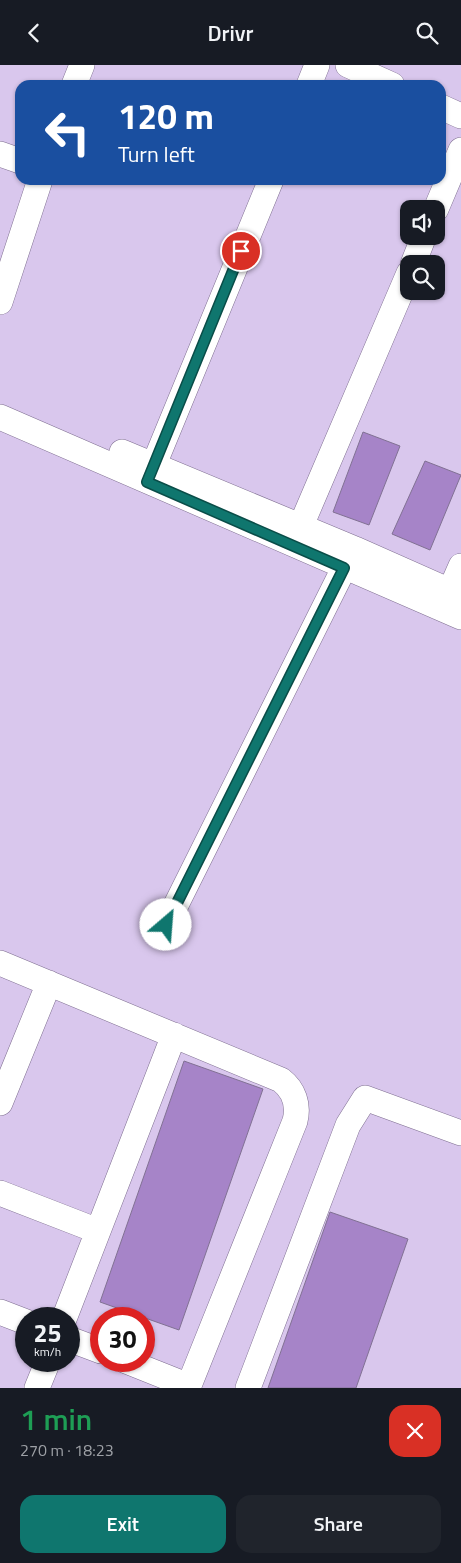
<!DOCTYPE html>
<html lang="en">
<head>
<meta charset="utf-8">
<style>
	body { margin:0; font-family:"Titillium Web",sans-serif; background:#20242c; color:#f1f3f6; height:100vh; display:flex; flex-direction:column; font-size:19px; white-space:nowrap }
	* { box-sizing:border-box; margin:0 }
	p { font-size:16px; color:#9ea1a6 }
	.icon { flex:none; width:28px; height:28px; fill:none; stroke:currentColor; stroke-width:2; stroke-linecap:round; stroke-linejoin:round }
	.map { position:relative; height:1323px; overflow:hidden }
	.panel { display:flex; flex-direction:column; background:#171b24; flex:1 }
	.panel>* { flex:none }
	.hud { position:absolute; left:15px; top:15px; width:431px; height:105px; border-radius:15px; box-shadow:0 1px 4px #0004; background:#1a4fa0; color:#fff; overflow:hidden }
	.fabs { position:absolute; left:400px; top:135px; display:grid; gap:10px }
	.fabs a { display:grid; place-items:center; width:45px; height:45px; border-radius:10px; background:#171b24; box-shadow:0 1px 4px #0004; font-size:25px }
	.speed { position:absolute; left:15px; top:1242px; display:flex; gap:10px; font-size:25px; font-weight:700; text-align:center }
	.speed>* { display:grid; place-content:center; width:65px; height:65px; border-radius:50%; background:#171b24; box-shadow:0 1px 4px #0004; line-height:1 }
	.speed small { font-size:12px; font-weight:400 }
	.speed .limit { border:8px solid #d22; background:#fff; color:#111 }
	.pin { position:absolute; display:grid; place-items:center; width:42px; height:42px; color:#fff; margin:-21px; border:2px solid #fff; border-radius:50%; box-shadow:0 1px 5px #0007 }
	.me { position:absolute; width:55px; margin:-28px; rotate:27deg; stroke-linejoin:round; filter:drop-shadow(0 0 4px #0008) }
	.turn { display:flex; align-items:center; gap:18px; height:105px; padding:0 20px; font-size:22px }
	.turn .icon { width:65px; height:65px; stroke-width:2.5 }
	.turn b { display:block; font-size:35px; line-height:42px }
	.round { display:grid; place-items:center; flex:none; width:52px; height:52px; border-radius:15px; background:#20242c }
	.overview { display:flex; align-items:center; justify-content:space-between; height:85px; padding:0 20px }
	h1 { font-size:30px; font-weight:600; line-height:38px; color:#1e9e55 }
	.primary-button { display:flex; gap:10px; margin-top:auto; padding:10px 20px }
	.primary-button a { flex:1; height:58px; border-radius:15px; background:#0f766e; color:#fff; font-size:20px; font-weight:600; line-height:58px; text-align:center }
	.primary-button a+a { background:#20242c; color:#f1f3f6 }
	header { display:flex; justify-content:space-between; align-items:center; height:65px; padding:0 20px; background:#171b24; font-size:22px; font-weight:600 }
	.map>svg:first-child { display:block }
	.building { fill:#a684c8; stroke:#817193 }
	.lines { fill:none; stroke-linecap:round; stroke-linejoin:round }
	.minor-casing { stroke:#7f6f91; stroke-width:26 }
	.minor { stroke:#fff; stroke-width:25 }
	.route-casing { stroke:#0a4d48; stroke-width:12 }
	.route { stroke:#0f766e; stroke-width:9 }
</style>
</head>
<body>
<header><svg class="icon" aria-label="back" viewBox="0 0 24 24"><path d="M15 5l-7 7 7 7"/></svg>Drivr<svg class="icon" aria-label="search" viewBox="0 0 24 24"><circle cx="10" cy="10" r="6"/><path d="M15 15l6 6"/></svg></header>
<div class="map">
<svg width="461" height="1323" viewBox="0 0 461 1323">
	<rect width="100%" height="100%" fill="#d9c7ed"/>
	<path class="building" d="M363 367 400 381 369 460 333 447Z
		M425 396 461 410 430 485 392 469Z
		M184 996 263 1024 179 1265 100 1237Z
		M330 1147 408 1174 356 1323H268Z"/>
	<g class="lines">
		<g class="minor-casing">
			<path id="minor" d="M348 0 392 20
				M74 20 82 0
				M309 20 317 0
				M441 42 461 51
				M0 89 20 96
				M436 144 461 85
				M413 199 424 171
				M0 237 40 115
				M0 352 461 552
				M122 387 355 484 461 531
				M148 414 271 115
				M300 463 409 208
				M443 542 461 501
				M166 860 344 503
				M0 898 281 1015C294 1025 299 1040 295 1056L188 1323
				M0 1038 49 918
				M0 1128 98 1166
				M0 1247 26 1257
				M64 1254 174 970
				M69 1274 101 1286
				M126 1296 189 1321
				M37 1323 48 1296
				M248 1323 348 1060 365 1033 461 1068"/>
		</g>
		<use href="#minor" class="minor"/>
	</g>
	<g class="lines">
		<g class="route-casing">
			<path id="route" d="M166 860 344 503 147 417 241 186"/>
		</g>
		<use href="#route" class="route"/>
	</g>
</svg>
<div class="fabs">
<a><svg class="icon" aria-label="sound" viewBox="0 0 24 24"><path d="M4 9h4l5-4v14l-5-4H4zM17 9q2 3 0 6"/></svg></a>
<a><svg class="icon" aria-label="search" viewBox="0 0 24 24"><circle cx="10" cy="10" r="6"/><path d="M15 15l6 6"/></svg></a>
</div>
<div class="speed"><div>25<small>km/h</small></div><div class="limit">30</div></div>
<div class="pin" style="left:241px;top:186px;background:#d93025"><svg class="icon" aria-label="arrive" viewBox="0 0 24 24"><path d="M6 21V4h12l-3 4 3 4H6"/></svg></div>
<svg class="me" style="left:166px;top:860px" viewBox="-20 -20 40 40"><circle r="19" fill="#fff"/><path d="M0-13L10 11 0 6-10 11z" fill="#0f766e"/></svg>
<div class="hud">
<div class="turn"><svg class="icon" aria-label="left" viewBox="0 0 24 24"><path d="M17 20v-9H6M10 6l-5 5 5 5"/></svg><div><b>120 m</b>Turn left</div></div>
</div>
</div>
<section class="panel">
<div class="overview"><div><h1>1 min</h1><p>270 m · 18:23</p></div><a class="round" style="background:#d93025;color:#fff"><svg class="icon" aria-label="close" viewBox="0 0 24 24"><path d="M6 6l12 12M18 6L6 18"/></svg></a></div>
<div class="primary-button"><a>Exit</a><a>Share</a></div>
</section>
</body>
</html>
